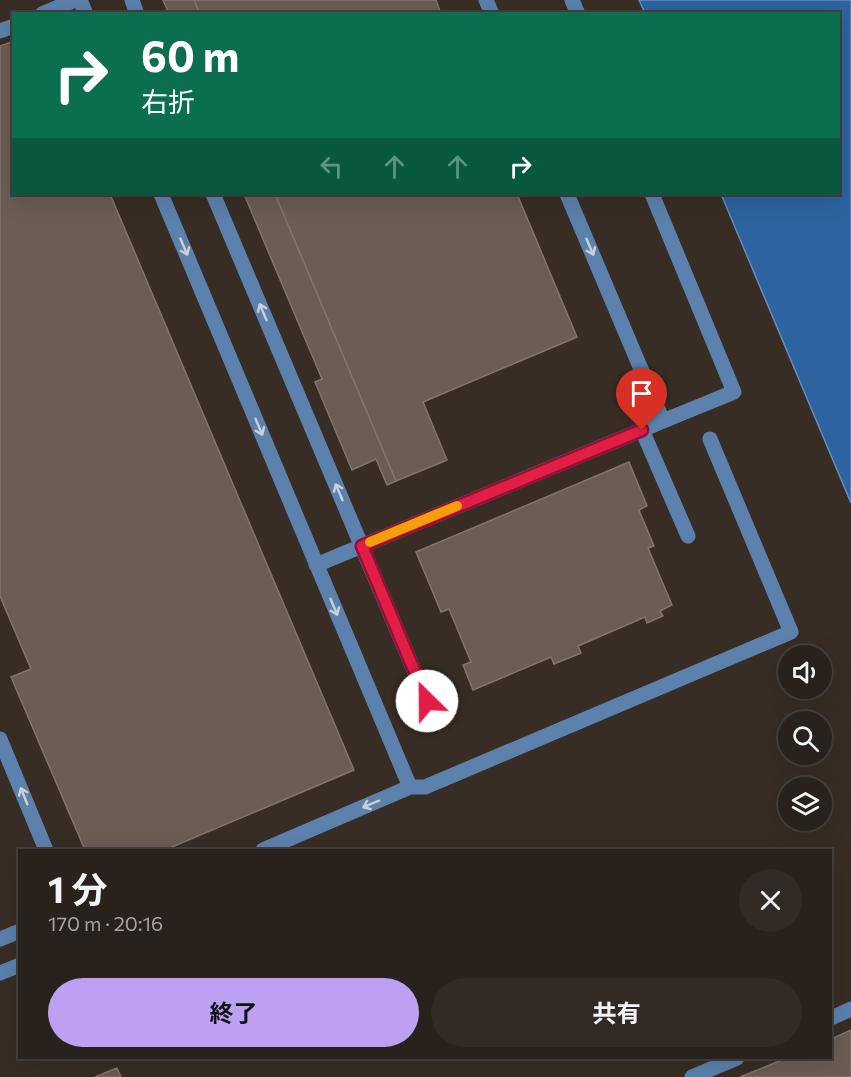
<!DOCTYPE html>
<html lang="ja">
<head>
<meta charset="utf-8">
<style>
	body { margin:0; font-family:Commissioner,"Noto Sans JP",sans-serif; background:#312a25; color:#f1f3f6; height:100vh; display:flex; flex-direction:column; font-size:22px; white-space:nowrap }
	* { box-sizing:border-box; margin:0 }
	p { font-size:20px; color:#a5a4a3 }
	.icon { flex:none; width:33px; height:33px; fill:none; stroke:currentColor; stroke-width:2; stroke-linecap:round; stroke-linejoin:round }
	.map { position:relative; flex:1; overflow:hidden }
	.details { position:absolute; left:18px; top:849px; width:814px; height:210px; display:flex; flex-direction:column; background:#29221c; border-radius:0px; box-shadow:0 6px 24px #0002,0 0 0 2px #453f3b }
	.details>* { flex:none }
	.banner { position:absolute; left:12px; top:12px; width:828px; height:183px; border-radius:0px; box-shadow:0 6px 24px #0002,0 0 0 2px #453f3b; background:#0b6e4f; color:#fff; overflow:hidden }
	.buttons { position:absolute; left:778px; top:645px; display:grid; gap:12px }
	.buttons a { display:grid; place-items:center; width:54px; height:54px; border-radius:50%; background:#29221c; box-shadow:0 6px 24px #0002,0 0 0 2px #453f3b; font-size:30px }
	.pin { position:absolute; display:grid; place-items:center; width:51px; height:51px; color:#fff; margin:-62px -26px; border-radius:50% 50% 50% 0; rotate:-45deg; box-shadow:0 0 6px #0007 }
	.pin .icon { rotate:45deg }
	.me { position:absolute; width:66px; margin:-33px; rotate:337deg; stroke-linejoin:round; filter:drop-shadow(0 0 4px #0008) }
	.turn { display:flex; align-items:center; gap:21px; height:126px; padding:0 30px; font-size:27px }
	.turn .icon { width:78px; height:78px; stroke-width:2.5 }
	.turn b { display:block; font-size:42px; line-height:51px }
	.lanes { display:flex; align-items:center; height:57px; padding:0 30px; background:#0003; justify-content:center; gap:30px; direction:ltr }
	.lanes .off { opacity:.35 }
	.round { display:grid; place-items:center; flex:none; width:63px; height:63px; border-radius:32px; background:#312a25 }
	.summary { display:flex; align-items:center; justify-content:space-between; height:102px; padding:0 30px }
	h1 { font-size:36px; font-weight:700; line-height:45px }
	.primary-button { display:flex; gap:12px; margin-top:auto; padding:12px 30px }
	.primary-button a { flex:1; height:69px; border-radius:36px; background:#bca0f2; color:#111; font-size:24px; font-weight:700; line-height:69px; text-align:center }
	.primary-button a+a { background:#312a25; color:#f1f3f6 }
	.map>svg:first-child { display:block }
	.water { fill:#2c63a0; stroke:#688cb5; stroke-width:1.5 }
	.building { fill:#695d54; stroke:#82766c; stroke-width:1.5 }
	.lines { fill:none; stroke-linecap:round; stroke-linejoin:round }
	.minor { stroke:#5c81ac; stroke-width:15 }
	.oneway { stroke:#cdd1d8 }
	.route-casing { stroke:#92132f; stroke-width:15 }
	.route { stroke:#e11d48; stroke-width:10 }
	.slow { stroke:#f59e0b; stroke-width:10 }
</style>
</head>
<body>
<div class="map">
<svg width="851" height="1077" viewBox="0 0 851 1077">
	<rect width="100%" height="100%" fill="#372d25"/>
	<path class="water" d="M639 0H851V503L721 194H838V14L645 13Z"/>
	<path class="building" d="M163 0H194L200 14H169Z
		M194 0H436L441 14H200Z
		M14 41V194H110L354 770 165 850H85L11 677 31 669 0 596V46Z
		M244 194H275L396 481 387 485 376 459 352 470 315 382 322 379Z
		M275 194H517L577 337 423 402 447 460 396 481Z
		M629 462 647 506 639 510 654 546 648 548 672 605 660 611 663 616 647 623 645 617 578 646 581 653 554 664 551 657 473 690 463 665 471 662 449 609 441 612 416 552Z
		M851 1030V1077H740L787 1058H831V1039Z
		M117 1068 121 1077H95Z"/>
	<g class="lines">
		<path class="minor" d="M80 0 86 14
			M132 0 137 14
			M486 0 492 14
			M572 0 578 14
			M42 14 75 0
			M0 31 14 26
			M161 194 410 787 263 850
			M213 194 427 701
			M567 194 663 421 642 430
			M652 194 734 392 663 421
			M316 565 642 430 688 536
			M0 739 46 850
			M410 787H425L791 632 710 439
			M0 939 20 931
			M0 973 20 965
			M831 1018 851 1009
			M692 1077 737 1058"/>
	</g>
	<defs><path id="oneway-shaft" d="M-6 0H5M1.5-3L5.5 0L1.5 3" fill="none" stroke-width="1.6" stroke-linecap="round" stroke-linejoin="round" transform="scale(1.5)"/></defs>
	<g class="oneway">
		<use href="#oneway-shaft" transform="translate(184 247) rotate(67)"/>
		<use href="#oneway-shaft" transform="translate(590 247) rotate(67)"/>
		<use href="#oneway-shaft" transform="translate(263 312) rotate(-113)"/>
		<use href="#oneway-shaft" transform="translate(259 427) rotate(67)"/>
		<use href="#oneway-shaft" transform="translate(339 492) rotate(-113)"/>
		<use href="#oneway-shaft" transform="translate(334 607) rotate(67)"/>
		<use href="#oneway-shaft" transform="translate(24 796) rotate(-112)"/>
		<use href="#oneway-shaft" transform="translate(371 804) rotate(157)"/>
	</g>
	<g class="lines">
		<g class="route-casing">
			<path id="route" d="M427 701 362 546 642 430"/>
		</g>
		<use href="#route" class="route"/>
		<path class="slow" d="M370 542 457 506"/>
	</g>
</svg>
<div class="buttons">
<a><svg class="icon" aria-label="sound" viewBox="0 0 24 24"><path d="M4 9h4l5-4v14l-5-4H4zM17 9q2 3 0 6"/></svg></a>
<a><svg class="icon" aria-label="search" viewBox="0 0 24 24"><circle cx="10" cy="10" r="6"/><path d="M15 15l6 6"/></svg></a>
<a><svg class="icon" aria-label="layers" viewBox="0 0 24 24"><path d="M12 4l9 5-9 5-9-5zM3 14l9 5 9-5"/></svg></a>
</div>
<div class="pin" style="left:642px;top:430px;background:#d93025"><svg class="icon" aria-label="arrive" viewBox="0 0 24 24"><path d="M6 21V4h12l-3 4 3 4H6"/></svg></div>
<svg class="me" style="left:427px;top:701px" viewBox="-20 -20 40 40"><circle r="19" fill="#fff"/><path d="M0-13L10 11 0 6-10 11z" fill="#e11d48"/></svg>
<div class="banner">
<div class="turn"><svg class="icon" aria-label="right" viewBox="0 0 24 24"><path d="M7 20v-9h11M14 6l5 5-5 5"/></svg><div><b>60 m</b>右折</div></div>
<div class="lanes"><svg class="icon off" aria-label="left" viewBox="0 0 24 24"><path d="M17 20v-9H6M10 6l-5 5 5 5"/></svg><svg class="icon off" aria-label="ahead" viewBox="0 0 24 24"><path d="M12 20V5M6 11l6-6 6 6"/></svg><svg class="icon off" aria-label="ahead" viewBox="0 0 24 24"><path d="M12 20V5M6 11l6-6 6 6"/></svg><svg class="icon" aria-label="right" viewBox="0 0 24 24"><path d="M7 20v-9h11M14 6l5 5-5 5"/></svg></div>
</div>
<section class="details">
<div class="summary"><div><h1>1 分</h1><p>170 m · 20:16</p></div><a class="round"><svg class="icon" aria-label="close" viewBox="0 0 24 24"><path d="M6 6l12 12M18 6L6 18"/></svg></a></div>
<div class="primary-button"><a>終了</a><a>共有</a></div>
</section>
</div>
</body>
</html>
